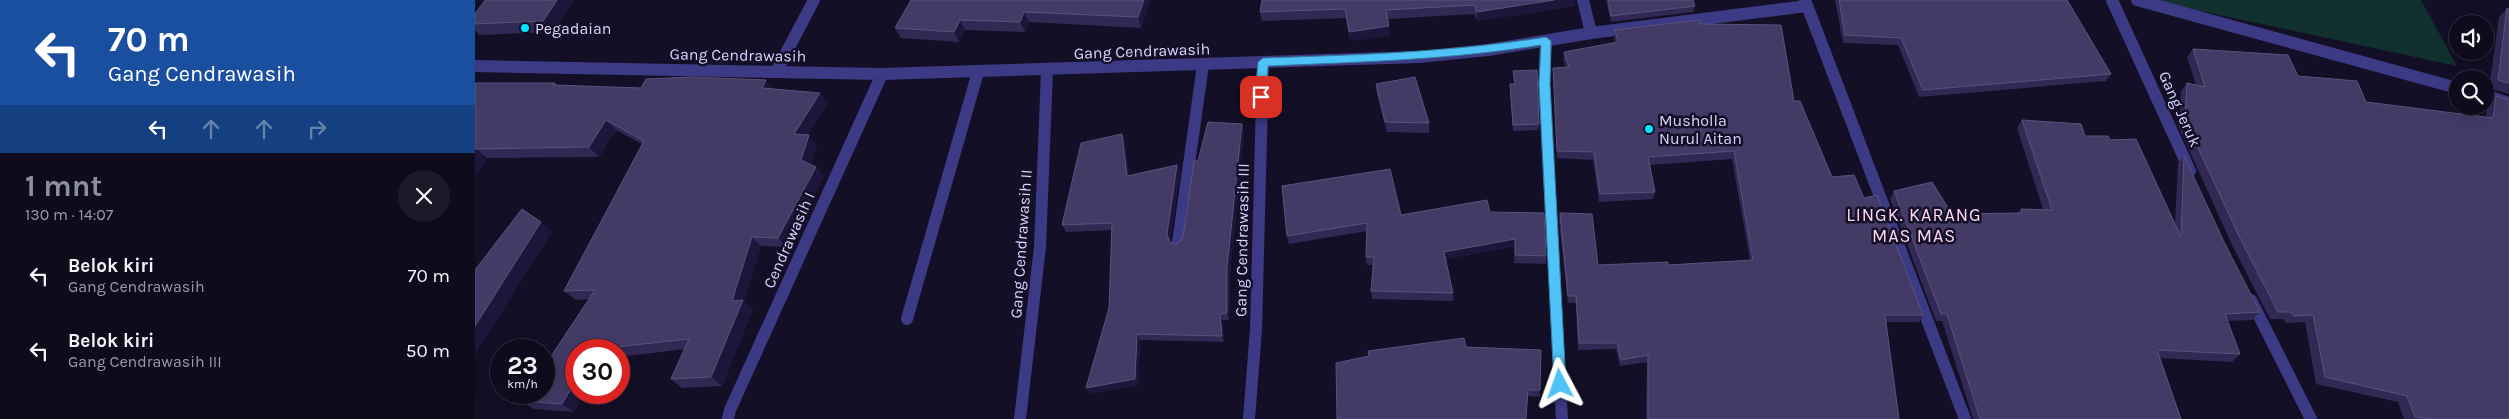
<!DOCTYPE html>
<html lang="id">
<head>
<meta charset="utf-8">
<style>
	body { margin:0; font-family:Karla,sans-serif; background:#1c1929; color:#f1f3f6; height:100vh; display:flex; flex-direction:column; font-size:19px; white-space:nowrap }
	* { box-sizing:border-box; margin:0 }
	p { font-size:16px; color:#9b9ba3 }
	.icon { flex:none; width:28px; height:28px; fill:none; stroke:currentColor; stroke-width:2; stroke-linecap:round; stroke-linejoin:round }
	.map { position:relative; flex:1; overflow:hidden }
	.drawer { display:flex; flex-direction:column; background:#0e0b1c; width:475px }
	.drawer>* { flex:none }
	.guide { background:#1a4fa0; color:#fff; overflow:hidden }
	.controls { position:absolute; left:1974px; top:15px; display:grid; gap:10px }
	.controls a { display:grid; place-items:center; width:45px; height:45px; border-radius:50%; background:#0e0b1c; box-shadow:0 5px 20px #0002,0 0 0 1px #2e2b3b; font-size:25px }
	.speed { position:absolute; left:15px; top:339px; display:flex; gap:10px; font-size:25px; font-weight:700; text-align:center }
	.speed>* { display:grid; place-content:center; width:65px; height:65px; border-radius:50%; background:#0e0b1c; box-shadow:0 5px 20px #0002,0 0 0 1px #2e2b3b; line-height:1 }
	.speed small { font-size:12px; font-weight:400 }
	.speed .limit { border:8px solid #d22; background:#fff; color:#111 }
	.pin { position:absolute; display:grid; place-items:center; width:42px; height:42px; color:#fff; margin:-21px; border-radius:10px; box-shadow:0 2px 8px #0006 }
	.me { position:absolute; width:55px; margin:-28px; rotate:356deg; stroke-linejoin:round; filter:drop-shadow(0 0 4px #0008) }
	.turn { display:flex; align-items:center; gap:18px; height:105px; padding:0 25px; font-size:22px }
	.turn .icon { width:65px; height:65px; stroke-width:2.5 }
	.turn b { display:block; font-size:35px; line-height:42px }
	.lanes { display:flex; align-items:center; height:48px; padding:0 25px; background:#0003; justify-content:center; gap:25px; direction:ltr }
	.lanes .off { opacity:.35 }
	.round { display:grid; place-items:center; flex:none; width:52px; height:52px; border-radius:26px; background:#1c1929 }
	.summary { display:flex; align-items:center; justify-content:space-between; height:85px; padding:0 25px }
	h1 { font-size:30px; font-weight:700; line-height:38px; color:#8c9099 }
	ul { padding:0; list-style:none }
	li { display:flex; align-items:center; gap:15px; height:75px; padding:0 25px }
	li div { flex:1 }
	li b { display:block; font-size:19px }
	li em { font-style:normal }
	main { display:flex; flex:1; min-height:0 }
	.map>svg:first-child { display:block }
	.green { fill:#12302f }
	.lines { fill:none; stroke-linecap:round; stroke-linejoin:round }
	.lane { stroke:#3d3a85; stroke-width:12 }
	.street { stroke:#3d3a85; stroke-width:12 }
	.wall { fill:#312854 }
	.shaded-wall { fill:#1d163a }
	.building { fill:#433a66; stroke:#5a527e }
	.route { fill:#4fc3f7; stroke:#337fa1 }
	.poi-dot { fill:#00e5ff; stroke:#130f26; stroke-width:2 }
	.labels { text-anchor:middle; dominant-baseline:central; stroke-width:5; stroke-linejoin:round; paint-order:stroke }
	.poi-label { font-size:16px; fill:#d9d4ff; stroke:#130f26; text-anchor:start }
	.street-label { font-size:16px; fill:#d9d4ff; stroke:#130f26 }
	.neighbourhood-label { font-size:18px; letter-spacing:1px; fill:#ffd6f0; stroke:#130f26 }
</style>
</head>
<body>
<main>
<section class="drawer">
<div class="guide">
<div class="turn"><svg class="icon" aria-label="left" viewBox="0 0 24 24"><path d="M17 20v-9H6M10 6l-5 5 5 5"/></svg><div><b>70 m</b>Gang Cendrawasih</div></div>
<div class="lanes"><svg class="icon" aria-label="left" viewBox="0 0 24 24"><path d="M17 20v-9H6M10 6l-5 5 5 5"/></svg><svg class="icon off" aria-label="ahead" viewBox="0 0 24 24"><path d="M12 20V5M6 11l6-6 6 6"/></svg><svg class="icon off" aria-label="ahead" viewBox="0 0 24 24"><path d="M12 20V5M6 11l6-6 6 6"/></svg><svg class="icon off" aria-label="right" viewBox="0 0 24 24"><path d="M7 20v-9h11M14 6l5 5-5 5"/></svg></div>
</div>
<div class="summary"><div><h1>1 mnt</h1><p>130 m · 14:07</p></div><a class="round"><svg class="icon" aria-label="close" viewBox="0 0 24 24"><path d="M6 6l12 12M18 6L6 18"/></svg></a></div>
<ul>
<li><svg class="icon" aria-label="left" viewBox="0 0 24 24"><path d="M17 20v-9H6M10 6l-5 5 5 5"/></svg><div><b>Belok kiri</b><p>Gang Cendrawasih</p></div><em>70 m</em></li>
<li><svg class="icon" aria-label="left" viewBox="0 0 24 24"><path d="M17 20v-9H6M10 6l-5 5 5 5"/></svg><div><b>Belok kiri</b><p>Gang Cendrawasih III</p></div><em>50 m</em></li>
</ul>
</section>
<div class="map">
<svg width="2034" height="419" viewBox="0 0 2034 419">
	<rect width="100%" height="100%" fill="#130f26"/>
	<path class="green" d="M1675 0H1946L1982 66Z"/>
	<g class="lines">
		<path class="lane" d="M432 319 503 72"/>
		<path class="street" d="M1108 0 1116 33
			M1330 0 1490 419
			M1637 0 1715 171
			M1662 0 1982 88
			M1071 41 1069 84 1087 419
			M0 66 407 74 944 57 1013 50 1116 33 1332 6
			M301 72 339 0
			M2010 95 2034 103
			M703 242 728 65
			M1776 300 1836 419
			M253 419 255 410 407 74
			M545 419 565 247 572 70
			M774 419 781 329 788 62"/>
	</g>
	<path class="wall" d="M99 0 79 32 4 35 0 30V14Z
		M436 0H676L666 28 554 22 550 32 490 30 484 42 426 38 420 28Z
		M787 0 1100 6 1002 21 999 14 913 19 915 35 875 41 871 18 787 21 785 12Z
		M1131 0H1218L1220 6 1218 12 1136 22Z
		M1360 0H1592L1636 74 1631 81 1444 97 1423 45 1368 43Z
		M2032 8 2034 9V94L2014 88 2024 17Z
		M1225 24 1319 101 1357 177 1389 198 1448 315 1444 322H1411L1424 419H1171L1172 362 1145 366 1141 349 1103 350 1101 303H1093L1084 221 1085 213 1123 265H1193L1275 260 1257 159 1175 165 1180 192 1178 199 1124 202 1118 160 1082 158 1078 76V68L1091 67 1088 60 1089 52 1140 43 1139 38 1140 30Z
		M1718 49 1823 76 1891 102 2011 117 2012 104 2021 96 2034 419H1929L1923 402 1841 384 1830 322 1811 323 1808 319H1795L1757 245 1704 128 1706 91 1712 83 1721 85 1712 57Z
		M1038 71 1064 124 1063 130 1038 131 1035 90V84H1039Z
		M291 80 298 89 353 103 333 135 342 145 336 164 341 167 349 176 312 247 286 246 269 301 278 309 247 386 207 388 196 379 210 349 144 357V350H101L99 412 59 409 46 401 114 299 101 300 89 291 167 144 141 130 124 157 12 158 0 177V83H80L82 85 166 88Z
		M901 84 954 123V133L912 132 902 94Z
		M1547 120 1610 136 1635 140 1700 223 1703 164 1709 156 1750 244 1785 312 1777 320 1752 321 1765 354 1757 362 1685 358 1706 419H1498L1467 321H1461L1415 199 1419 191 1477 214 1543 213 1546 209H1568L1542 128Z
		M767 124 769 131 755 274 754 320H747L749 342 665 340 663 385 615 394 634 308 637 230 591 232 587 225 650 141 654 176 702 165 705 172 695 241 700 244 706 241 708 237 723 161Z
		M1015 212 1071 256V264L1039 263 1040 246 970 259 978 293 979 301 897 299 896 291 898 265H892L891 257 892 231 814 244 812 236 926 215Z
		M991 347 1065 390V397L1053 396Z"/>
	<path class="shaded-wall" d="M82 0H99L79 32 68 21Z
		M669 0H676L666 28 663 17Z
		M1079 0H1101L1100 6 1002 21V12Z
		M549 12 554 22 550 32 545 22Z
		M485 20 490 30 484 42 479 32Z
		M914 26 915 35 875 41 874 32Z
		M291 80 299 91 287 88Z
		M345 93 353 103 327 144 319 134Z
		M131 120 141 130 124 157 114 147Z
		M767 124 769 131 755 274 754 320 752 313V268Z
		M647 134 650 141 655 183 652 176Z
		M334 135 342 145 335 170 326 160Z
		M0 148 12 158 0 177Z
		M702 165 705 172 695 241 692 234Z
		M341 167 349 176 312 247 303 238Z
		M66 222 77 232 0 355V326Z
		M277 237 286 246 269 301 278 309 247 386 236 377 257 301Z
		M1040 239V246L969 259V252Z
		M745 314 747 320 749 342 747 336Z
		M662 334 665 340 663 385 615 394 611 388Z
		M101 381V392H112L99 412 87 404Z"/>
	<path class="building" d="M10 0H82L68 21 0 24V14Z
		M436 0H669L663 17 549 12 545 22 485 20 479 32 420 28Z
		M787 0H1079L1002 12 999 5 911 10 914 26 874 32 870 9 785 12Z
		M1133 0H1218L1220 6 1136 16Z
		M1364 0H1592L1636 74 1448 90 1426 38 1370 35Z
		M2032 8 2034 9V83L2023 80Z
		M1224 20 1225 24 1306 25 1319 101H1325L1357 177 1379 175 1389 198 1402 195 1448 315H1410L1424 419H1173V355L1146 360 1142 343H1104L1101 296H1093L1085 213 1117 214 1123 265 1193 262V265L1278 260 1259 151 1173 157 1180 192 1125 194 1119 152 1082 151 1078 68 1094 67 1089 52 1143 42 1140 30Z
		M1718 49 1813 55 1823 76 1882 81 1891 102 2018 118 2021 96 2034 100V419H1957L1940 417 1932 396 1850 377 1838 315 1819 316 1816 312H1803L1765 238 1710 120 1712 83 1730 87Z
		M1062 70 1064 124 1038 125 1035 84H1040L1038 71Z
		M217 77 291 80 287 88 345 93 319 134 334 135 326 160 341 167 303 238 277 237 257 301 268 300 236 377 196 379 214 339 122 349V350H101V381L87 404 46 401 51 392H69V367L120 290 89 291 169 141 131 120 114 147 0 149V83H80L78 85 166 88 171 79Z
		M940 77 954 123 910 122 901 84Z
		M1547 120 1606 124 1610 136H1633L1635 140 1661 139 1706 237 1709 156 1750 244 1785 312 1750 314 1765 354 1682 350 1706 419H1505L1472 314H1466L1419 191 1457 182 1477 214 1547 213 1546 209 1577 210Z
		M733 122 767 124 752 268V313L745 314 747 336 662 334 660 379 611 388 634 308 637 223 587 225 606 143 647 134 652 176 702 165 692 234 695 242 700 244 706 241 708 237 719 161H723Z
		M915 169 926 215 1012 200 1015 212 1069 213 1071 256 1040 255V239L969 252 978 293 896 291 899 257H891L892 223 812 236 807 186Z
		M47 209 66 222 0 326V270Z
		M989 338 991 347 1066 350 1065 390H1053L1051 419H862L861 363 894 356 893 351Z"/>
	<path class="route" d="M1071 37 1076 41 1075 84 1091 384 1090 389 1085 390 1081 389 1079 384 1064 84 1066 45C975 60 884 62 793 66L791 97 786 101 780 97 783 62 788 58C883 55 977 52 1071 37Z"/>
	<g class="poi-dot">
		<circle cx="50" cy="28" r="5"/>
		<circle cx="1174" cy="129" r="5"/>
	</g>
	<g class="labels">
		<g class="poi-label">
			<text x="60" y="28">Pegadaian</text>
			<text x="1184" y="120">Musholla<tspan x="1184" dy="18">Nurul Aitan</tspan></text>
		</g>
		<g class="street-label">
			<text transform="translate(667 51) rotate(-2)">Gang Cendrawasih</text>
			<text transform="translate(263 55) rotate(1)">Gang Cendrawasih</text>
			<text transform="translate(1705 109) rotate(66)">Gang Jeruk</text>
			<text transform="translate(314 240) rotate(-66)">Cendrawasih I</text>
			<text transform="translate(767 240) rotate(-89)">Gang Cendrawasih III</text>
			<text transform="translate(546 244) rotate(-86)">Gang Cendrawasih II</text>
		</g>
		<g class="neighbourhood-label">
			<text x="1439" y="215">LINGK. KARANG<tspan x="1439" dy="21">MAS MAS</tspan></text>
		</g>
	</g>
</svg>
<div class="controls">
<a><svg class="icon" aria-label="sound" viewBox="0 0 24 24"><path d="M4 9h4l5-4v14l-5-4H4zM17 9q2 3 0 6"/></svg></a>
<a><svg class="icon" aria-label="search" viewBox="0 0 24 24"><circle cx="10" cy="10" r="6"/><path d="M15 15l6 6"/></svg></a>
</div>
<div class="speed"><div>23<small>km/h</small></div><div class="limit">30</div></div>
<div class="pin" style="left:786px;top:97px;background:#d93025"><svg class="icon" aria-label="arrive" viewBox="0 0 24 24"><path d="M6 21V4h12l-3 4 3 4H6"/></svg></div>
<svg class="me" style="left:1085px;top:384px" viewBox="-20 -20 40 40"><path d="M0-17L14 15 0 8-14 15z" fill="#4fc3f7" stroke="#fff" stroke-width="4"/></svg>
</div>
</main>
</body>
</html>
